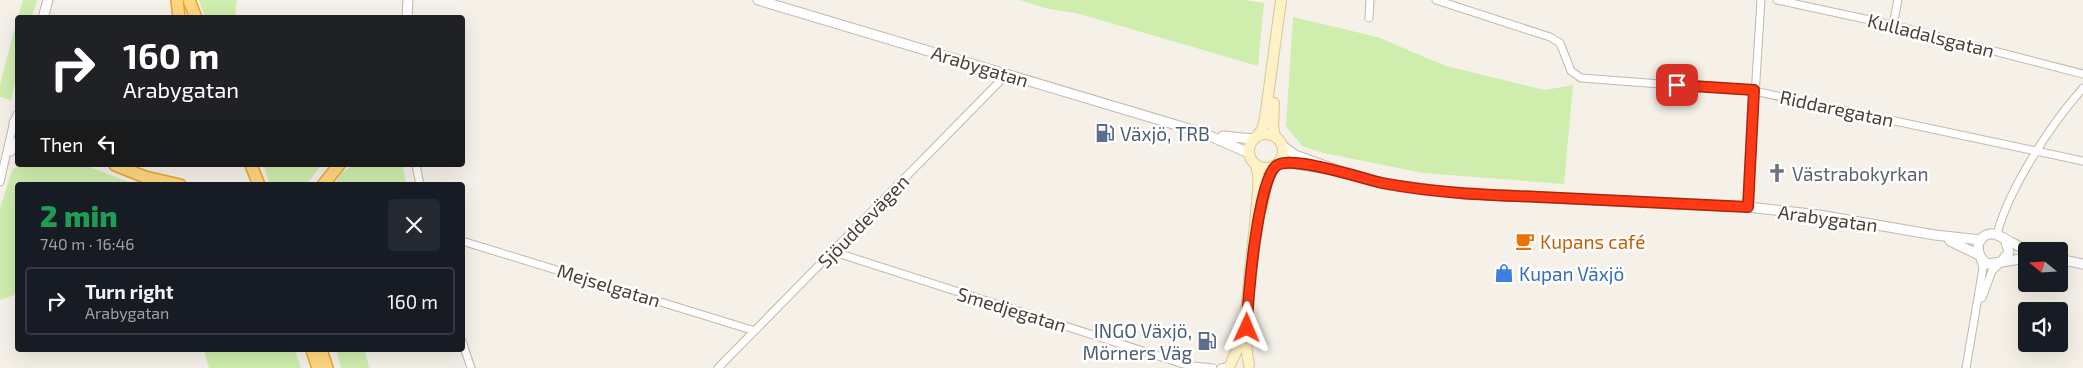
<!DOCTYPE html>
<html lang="en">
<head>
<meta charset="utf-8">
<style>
	body { margin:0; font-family:"Exo 2",sans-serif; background:#242831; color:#f1f3f6; height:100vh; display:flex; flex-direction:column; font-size:19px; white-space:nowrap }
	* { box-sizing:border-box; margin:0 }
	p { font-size:16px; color:#9ea1a6 }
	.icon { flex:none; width:28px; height:28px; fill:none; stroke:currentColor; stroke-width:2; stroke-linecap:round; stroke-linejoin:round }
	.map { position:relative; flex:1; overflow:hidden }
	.details { position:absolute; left:15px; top:182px; width:450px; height:170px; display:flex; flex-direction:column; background:#171b24; border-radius:5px; box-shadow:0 5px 20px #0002 }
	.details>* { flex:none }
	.banner { position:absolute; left:15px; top:15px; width:450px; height:152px; border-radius:5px; box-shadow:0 5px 20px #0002; background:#202124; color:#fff; overflow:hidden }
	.needle { width:32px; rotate:288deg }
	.controls { position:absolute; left:2018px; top:242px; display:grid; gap:10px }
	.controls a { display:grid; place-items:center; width:50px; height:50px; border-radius:5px; background:#171b24; box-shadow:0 5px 20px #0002; font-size:25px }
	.pin { position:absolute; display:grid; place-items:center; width:42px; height:42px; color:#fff; margin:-21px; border-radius:10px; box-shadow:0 2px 8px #0006 }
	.me { position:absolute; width:55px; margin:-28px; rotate:1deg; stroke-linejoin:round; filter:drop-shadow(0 0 4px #0008) }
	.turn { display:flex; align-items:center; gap:18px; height:105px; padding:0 25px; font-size:22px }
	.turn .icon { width:65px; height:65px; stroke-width:2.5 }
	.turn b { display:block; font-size:35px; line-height:42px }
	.then { display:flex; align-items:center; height:48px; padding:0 25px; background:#0003; gap:10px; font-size:19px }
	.round { display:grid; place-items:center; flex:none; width:52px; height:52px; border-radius:5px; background:#242831 }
	.head { display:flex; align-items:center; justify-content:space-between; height:85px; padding:0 25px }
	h1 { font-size:30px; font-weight:800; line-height:38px; color:#1e9e55 }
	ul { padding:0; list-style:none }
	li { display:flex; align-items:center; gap:15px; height:68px; margin:0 10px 8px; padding:0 15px; border:2px solid #363941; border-radius:5px }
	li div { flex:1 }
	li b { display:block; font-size:19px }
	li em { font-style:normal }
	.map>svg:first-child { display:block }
	.green { fill:#cfedad }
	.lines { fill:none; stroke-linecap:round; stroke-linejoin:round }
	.minor-casing { stroke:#c2b9a9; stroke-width:9 }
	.tertiary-casing { stroke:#c2b9a9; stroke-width:11 }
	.secondary-casing { stroke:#d9c794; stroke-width:12 }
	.trunk-casing { stroke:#eaa62c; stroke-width:14 }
	.minor { stroke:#fff; stroke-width:7 }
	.tertiary { stroke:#fff; stroke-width:9 }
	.secondary { stroke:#fff2c8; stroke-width:10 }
	.trunk { stroke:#ffd880; stroke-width:11 }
	.route-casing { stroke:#a6260e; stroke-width:12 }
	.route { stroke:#ff3a15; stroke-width:9 }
	.labels { text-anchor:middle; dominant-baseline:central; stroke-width:5; stroke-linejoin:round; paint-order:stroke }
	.street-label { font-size:19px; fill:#494236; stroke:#fff }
	.service-label { font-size:19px; fill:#4e5e75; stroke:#fff; text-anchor:start }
	.worship-label { font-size:19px; fill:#5b616d; stroke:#fff; text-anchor:start }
	.food-label { font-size:19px; fill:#c56008; stroke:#fff; text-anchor:start }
	.shop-label { font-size:19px; fill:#366cbe; stroke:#fff; text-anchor:start }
</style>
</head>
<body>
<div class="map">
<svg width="2083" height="368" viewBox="0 0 2083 368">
	<rect width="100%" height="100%" fill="#f5f1e8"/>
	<path class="green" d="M23 0H37L32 17H18Z
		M199 0H237L235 17H205Z
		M1020 0H1244L1264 3 1258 66 1076 13 1049 9Z
		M1293 17 1377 37 1446 66 1545 90 1573 85 1564 184 1423 173 1324 153 1302 146 1286 126Z
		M17 19V74L11 100 0 97V85Z
		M19 165H84L137 185H18L17 294 0 300V208L12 170Z
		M270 165H321L306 185H270L264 167Z
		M353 165H403L406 185H334L341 174Z
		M204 350H295L301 368H209Z
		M336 350H365L369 368H341Z"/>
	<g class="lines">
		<g class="minor-casing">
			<path id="minor" d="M1436 0 1550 37 1560 43 1571 71 1581 78 1754 91 2083 161
				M1777 0 1893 25 2083 74
				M1369 18 1370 0
				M1893 25 1898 0
				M11 152 18 139
				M416 165 420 185
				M0 182 14 121
				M1748 207 1761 0
				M1997 234C2009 188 2051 124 2083 88
				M462 241 755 331
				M834 252 1196 368
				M1982 298 1992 271 1999 264
				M462 341 471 368
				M1193 366 1213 368
				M718 368 1007 74
				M1221 368 1227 367
				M1966 368 1983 268 1980 258"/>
		</g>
		<g class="tertiary-casing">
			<path id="tertiary" d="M758 0 1203 133 1249 153
				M43 18 48 0
				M407 18 408 0
				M18 115 14 123 18 129
				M1223 136 1253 139
				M1283 146 1295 155 1334 169 1382 183 1464 194 1748 207 1819 215 1935 235 1981 240
				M1278 164 1284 162 1315 167
				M2005 239 2009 252 2001 262 1988 264C1976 257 1973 237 1990 234 1998 232 2018 248 2030 251
				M1950 241 1979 255
				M2059 259 2083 264
				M2002 262 2026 258"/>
		</g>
		<g class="secondary-casing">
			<path id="secondary" d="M1274 103 1273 126 1275 136
				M1249 151a17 17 0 1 1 34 0a17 17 0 1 1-34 0Z
				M1256 137 1262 130 1265 118 1281 0
				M1262 207 1267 179 1275 166
				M1230 365 1237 350 1242 328
				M1249 365C1240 321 1253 258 1256 212 1257 197 1261 180 1256 166"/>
		</g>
		<g class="trunk-casing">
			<path id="trunk" d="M177 0 179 18
				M189 0 196 18
				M115 165 145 177 180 185
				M251 165 259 185
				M323 185 339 165
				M312 350 318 368
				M321 350 327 368"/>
		</g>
		<use href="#minor" class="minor"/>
		<use href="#tertiary" class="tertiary"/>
		<use href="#secondary" class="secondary"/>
		<use href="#trunk" class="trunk"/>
	</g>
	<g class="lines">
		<g class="route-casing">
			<path id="route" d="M1247 328C1247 302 1258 180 1276 166 1291 154 1363 179 1382 183 1434 193 1488 195 1540 197 1610 201 1679 204 1748 207L1754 90 1677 85"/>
		</g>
		<use href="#route" class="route"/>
	</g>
	<defs>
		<g id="fuel-bare" transform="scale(1.5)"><path d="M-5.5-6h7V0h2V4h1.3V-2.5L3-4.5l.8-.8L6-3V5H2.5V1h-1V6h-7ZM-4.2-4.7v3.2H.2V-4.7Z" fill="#5c6f8a" stroke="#fff" stroke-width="2.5" paint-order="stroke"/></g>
		<g id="church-bare" transform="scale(1.5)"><path d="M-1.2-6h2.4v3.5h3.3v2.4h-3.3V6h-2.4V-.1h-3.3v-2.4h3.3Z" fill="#6b7280" stroke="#fff" stroke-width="2.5" paint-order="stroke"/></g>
		<g id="cafe-bare" transform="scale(1.5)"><path d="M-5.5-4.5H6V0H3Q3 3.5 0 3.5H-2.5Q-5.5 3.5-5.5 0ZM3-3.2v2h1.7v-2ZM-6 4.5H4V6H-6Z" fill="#e8710a" stroke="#fff" stroke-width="2.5" paint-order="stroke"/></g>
		<g id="shop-bare" transform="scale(1.5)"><path d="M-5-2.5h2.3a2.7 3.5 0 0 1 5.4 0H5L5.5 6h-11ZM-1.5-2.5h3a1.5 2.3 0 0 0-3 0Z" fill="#3f7fe0" stroke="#fff" stroke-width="2.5" paint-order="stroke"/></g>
	</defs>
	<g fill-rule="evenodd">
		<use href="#fuel-bare" x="1105" y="133"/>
		<use href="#church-bare" x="1777" y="173"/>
		<use href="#cafe-bare" x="1525" y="241"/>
		<use href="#shop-bare" x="1504" y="273"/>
		<use href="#fuel-bare" x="1207" y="341"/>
	</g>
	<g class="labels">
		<g class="street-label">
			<text transform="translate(1931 35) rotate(14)">Kulladalsgatan</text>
			<text transform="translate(980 66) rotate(17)">Arabygatan</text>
			<text transform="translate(1837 108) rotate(12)">Riddaregatan</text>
			<text transform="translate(1828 218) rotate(8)">Arabygatan</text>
			<text transform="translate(863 221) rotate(-46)">Sjöuddevägen</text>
			<text transform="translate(609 285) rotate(17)">Mejselgatan</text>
			<text transform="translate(1012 309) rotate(17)">Smedjegatan</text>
		</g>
		<g class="service-label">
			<text x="1120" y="133">Växjö, TRB</text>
			<text x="1192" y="330" text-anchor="end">INGO Växjö,<tspan x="1192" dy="22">Mörners Väg</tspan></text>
		</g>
		<g class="worship-label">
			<text x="1792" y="173">Västrabokyrkan</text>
		</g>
		<g class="food-label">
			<text x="1540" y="241">Kupans café</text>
		</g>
		<g class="shop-label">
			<text x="1519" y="273">Kupan Växjö</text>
		</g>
	</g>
</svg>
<div class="controls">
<a><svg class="needle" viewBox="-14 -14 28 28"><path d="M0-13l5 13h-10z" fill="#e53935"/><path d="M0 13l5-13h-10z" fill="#9ea1a6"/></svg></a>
<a><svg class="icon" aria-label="sound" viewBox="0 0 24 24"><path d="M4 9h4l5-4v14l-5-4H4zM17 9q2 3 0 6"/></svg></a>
</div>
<div class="pin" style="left:1677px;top:85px;background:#d93025"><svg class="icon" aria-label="arrive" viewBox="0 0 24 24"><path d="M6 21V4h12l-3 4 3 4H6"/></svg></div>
<svg class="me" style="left:1247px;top:328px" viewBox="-20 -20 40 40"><path d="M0-17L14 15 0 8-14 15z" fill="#ff3a15" stroke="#fff" stroke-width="4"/></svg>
<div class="banner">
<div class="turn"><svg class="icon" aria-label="right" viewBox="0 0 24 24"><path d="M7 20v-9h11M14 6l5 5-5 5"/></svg><div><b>160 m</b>Arabygatan</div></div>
<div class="then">Then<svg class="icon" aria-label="left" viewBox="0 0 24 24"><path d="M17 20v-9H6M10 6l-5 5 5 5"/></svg></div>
</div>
<section class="details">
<div class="head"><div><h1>2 min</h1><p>740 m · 16:46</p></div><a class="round"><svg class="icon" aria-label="close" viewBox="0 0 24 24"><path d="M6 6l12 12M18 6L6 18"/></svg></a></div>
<ul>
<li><svg class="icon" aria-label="right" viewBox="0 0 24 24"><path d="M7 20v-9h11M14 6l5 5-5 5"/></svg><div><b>Turn right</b><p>Arabygatan</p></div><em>160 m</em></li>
</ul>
</section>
</div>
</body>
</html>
